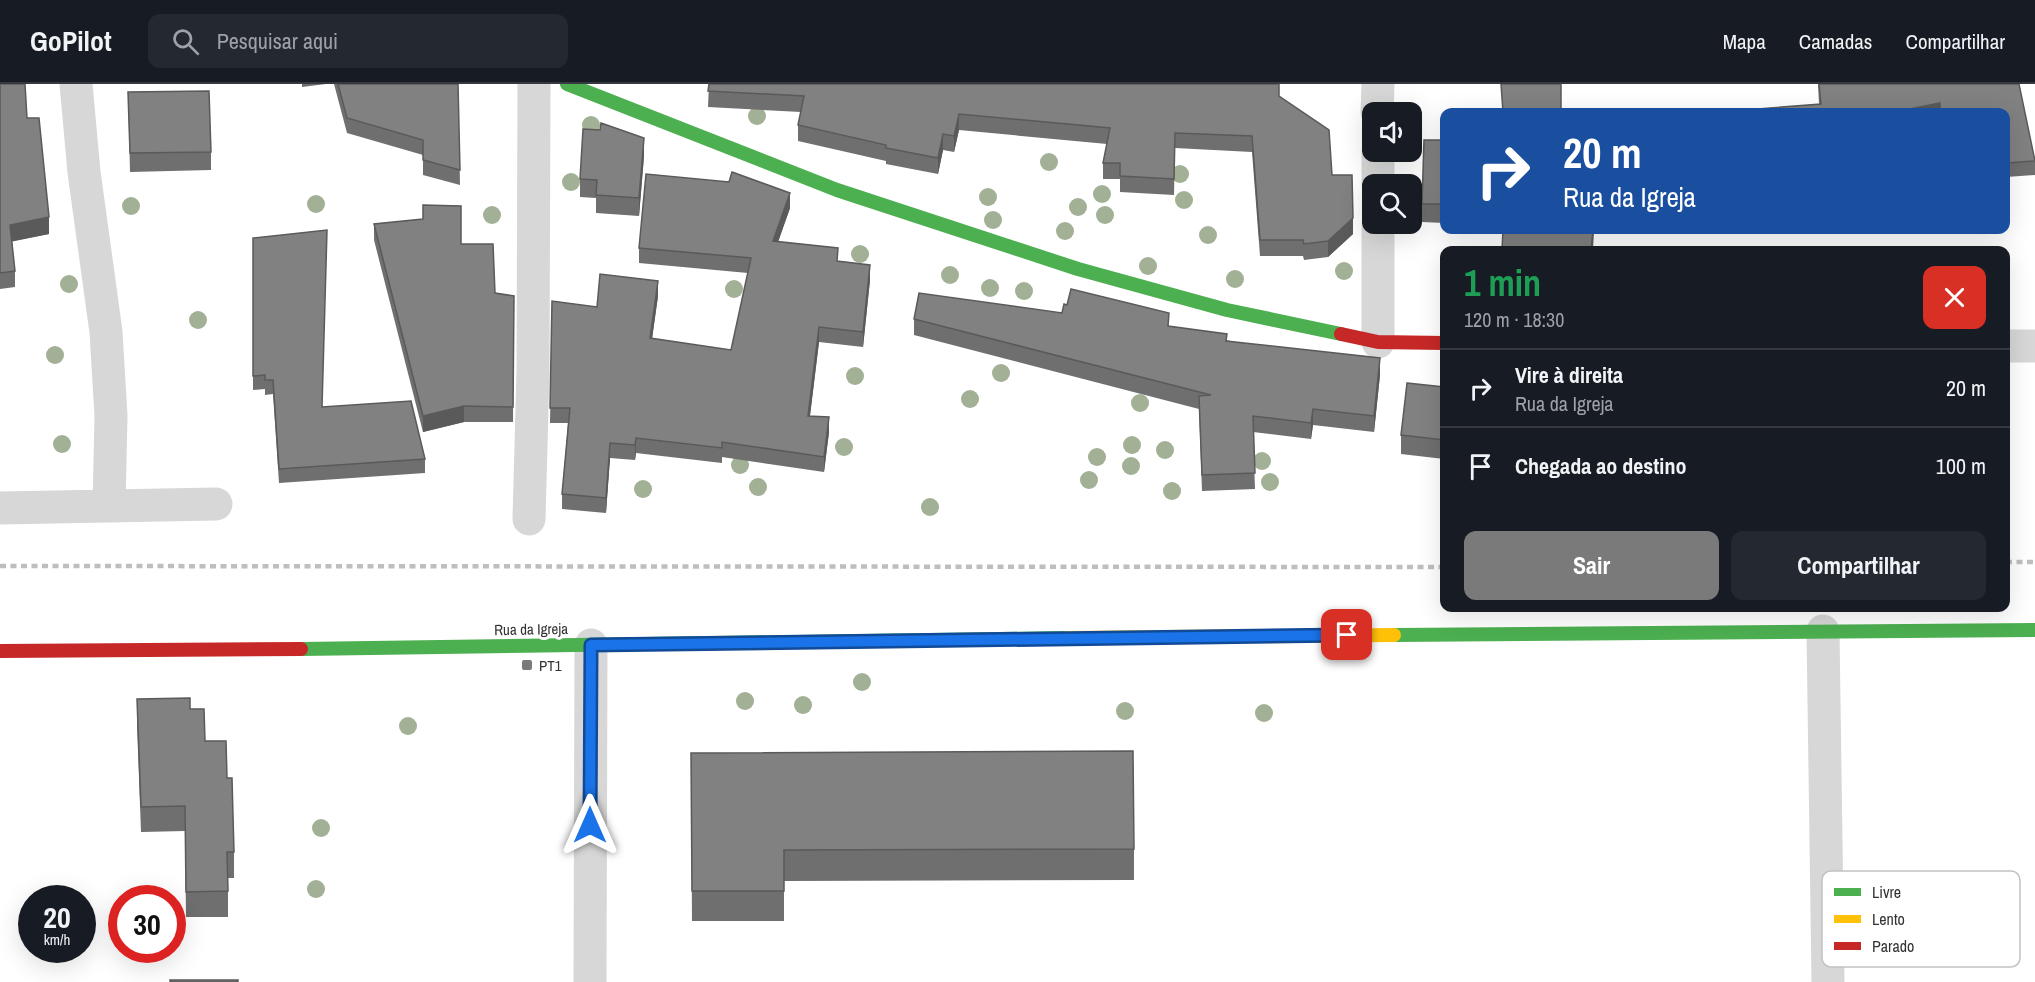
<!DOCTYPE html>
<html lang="pt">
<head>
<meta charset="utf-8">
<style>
	body { margin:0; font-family:"Archivo Narrow",sans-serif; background:#242831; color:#f1f3f6; height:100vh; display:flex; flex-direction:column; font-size:22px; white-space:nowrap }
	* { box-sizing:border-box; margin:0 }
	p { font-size:20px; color:#9ea1a6 }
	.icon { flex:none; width:33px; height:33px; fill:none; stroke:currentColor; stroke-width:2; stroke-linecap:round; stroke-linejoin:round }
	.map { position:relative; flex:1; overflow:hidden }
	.side { position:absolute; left:1440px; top:162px; width:570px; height:366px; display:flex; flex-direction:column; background:#171b24; border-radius:12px; box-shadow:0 6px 24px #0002 }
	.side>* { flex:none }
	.banner { position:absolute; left:1440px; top:24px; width:570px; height:126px; border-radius:12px; box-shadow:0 6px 24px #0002; background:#1a4fa0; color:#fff; overflow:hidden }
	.tools { position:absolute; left:1362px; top:18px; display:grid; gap:12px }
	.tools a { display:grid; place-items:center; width:60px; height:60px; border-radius:12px; background:#171b24; box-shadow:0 6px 24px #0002; font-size:30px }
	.speed { position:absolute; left:18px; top:801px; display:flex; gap:12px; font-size:30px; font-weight:700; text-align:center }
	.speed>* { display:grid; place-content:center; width:78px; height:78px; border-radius:50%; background:#171b24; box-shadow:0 6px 24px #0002; line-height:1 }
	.speed small { font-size:15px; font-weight:400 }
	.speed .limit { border:9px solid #d22; background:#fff; color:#111 }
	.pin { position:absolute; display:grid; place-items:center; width:51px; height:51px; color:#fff; margin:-26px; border-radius:12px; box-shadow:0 3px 9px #0006 }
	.me { position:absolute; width:66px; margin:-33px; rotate:0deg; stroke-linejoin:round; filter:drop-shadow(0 0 4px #0008) }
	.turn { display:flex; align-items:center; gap:21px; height:126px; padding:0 24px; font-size:27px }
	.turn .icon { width:78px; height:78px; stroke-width:2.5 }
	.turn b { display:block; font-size:42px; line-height:51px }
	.round { display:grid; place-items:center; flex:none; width:63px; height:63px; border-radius:12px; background:#242831 }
	.overview { display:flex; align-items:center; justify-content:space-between; height:102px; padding:0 24px }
	h1 { font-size:36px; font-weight:700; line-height:45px; color:#1e9e55 }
	.action { display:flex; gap:12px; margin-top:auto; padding:12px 24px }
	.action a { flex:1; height:69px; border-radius:12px; background:#7a7a7a; color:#fff; font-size:24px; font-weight:700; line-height:69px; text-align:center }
	.action a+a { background:#242831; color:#f1f3f6 }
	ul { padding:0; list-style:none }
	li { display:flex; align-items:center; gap:18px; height:78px; padding:0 24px; border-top:2px solid #363941 }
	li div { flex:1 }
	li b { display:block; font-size:22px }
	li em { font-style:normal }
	header { display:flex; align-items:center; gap:36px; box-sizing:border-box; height:84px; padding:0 30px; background:#171b24; border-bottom:2px solid #363941 }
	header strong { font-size:28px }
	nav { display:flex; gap:33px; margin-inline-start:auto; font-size:21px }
	.search { width:420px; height:54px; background:#242831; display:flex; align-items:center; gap:15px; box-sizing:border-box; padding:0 21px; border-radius:12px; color:#9ea1a6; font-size:22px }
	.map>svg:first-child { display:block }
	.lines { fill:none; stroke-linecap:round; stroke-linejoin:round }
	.street { stroke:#d7d7d7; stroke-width:33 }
	.fast { stroke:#4caf50; stroke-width:14 }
	.slow { stroke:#ffc107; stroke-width:14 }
	.jam { stroke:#c62828; stroke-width:14 }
	.rail { stroke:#bebebe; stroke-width:4.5; stroke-dasharray:6 4.5; stroke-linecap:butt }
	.tree { fill:#a2b095 }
	.wall { fill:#6f6f6f }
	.shaded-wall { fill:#5a5a5a }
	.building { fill:#818181; stroke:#5a5a5a; stroke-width:1.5 }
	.route-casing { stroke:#114b97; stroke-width:15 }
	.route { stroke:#1a73e8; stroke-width:10 }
	.poi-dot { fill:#7a7a7a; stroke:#fff; stroke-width:2 }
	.labels { text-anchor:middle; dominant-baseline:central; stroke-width:6; stroke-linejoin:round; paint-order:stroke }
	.street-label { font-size:15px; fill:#333; stroke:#fff }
	.poi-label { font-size:15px; fill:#333; stroke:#fff; text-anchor:start }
	.key { fill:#fff; stroke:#c2c2c2; stroke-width:1.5 }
	.key-label { font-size:16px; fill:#333 }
</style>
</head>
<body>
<header>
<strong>GoPilot</strong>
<div class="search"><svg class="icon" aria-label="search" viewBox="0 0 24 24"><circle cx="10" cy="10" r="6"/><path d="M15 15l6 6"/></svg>Pesquisar aqui</div>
<nav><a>Mapa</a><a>Camadas</a><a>Compartilhar</a></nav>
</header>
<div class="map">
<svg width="2035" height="898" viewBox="0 0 2035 898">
	<rect width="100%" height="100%" fill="#fff"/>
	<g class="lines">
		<path class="street" d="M76 0 84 88 106 248 111 332 109 422
			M1377 28 1378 0
			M1378 68V100
			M1378 140V258
			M2006 262H2035
			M0 424 216 420
			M529 435 533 288 534 0
			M1823 547 1828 898
			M590 898 591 561"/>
		<path class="fast" d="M567 0 837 106 1078 185 1227 226 1341 250
			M1394 551 2035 546
			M301 565 1067 554"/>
		<path class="slow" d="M1067 554 1394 551"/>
		<path class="jam" d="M1341 250 1378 258 1444 259
			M0 567 301 565"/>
		<path class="rail" d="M2006 478H2035
			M0 482 1444 483"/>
	</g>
	<g class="tree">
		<circle cx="757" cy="32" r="9"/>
		<circle cx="591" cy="41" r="9"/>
		<circle cx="1049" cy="78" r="9"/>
		<circle cx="1180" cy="90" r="9"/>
		<circle cx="571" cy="98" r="9"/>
		<circle cx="1102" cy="110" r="9"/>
		<circle cx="988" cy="113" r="9"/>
		<circle cx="1184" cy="116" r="9"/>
		<circle cx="316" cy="120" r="9"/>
		<circle cx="131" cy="122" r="9"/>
		<circle cx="1078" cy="123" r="9"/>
		<circle cx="492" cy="131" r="9"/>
		<circle cx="1105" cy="131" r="9"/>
		<circle cx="993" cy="136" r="9"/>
		<circle cx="1065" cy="147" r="9"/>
		<circle cx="1208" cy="151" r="9"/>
		<circle cx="860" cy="170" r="9"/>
		<circle cx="1148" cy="182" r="9"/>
		<circle cx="1344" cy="187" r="9"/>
		<circle cx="950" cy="191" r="9"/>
		<circle cx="1235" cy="195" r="9"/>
		<circle cx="69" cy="200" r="9"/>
		<circle cx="990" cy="204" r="9"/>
		<circle cx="734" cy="205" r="9"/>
		<circle cx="1024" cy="207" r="9"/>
		<circle cx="198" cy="236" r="9"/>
		<circle cx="55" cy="271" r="9"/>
		<circle cx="1001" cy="289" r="9"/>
		<circle cx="855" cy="292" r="9"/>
		<circle cx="970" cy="315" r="9"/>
		<circle cx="1140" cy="319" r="9"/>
		<circle cx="62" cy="360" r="9"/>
		<circle cx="1132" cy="361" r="9"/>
		<circle cx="844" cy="363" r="9"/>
		<circle cx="1165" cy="366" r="9"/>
		<circle cx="1097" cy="373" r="9"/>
		<circle cx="1262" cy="377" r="9"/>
		<circle cx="740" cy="381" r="9"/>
		<circle cx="1131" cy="382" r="9"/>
		<circle cx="1089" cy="396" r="9"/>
		<circle cx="1270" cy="398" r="9"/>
		<circle cx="758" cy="403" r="9"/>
		<circle cx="643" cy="405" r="9"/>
		<circle cx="1172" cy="407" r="9"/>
		<circle cx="930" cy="423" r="9"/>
		<circle cx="862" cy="598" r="9"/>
		<circle cx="745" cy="617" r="9"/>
		<circle cx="803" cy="621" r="9"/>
		<circle cx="1125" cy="627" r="9"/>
		<circle cx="1264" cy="629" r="9"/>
		<circle cx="408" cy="642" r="9"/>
		<circle cx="321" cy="744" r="9"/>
		<circle cx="316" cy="805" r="9"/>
	</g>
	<path class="wall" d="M0 0 27 34 49 150 12 157 15 187V203L0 205Z
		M302 0H326L302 3Z
		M334 0H458L460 101 423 91V71L347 49Z
		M709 0 1279 12 1332 91 1353 150 1328 173 1304 176 1303 172H1260L1252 68 1175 64 1174 111 1120 108V95H1103V79L1107 60 959 46 954 68 943 66 938 90 886 80V77L798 57V41L801 28 708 23Z
		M1818 0H2019L2035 77V91L2006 93V28H1719L1819 20Z
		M128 8 211 68V86L130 88Z
		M1444 56V139L1422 138V120Z
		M644 72 639 132 596 129V114L580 113V95Z
		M790 124 778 158 838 177 870 196 863 263 819 258 810 332 829 348 824 388 722 373V379L636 369 635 376 610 374 606 429 562 425V410L568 339H550L552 217 597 223 658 212 652 255 731 266 748 189 639 179V164Z
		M374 140 461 160 495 209 514 212 513 338H464L423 348 374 156Z
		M253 154 323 323 425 375V389L279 399 273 310 265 311V305L253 306Z
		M1067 221 1169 243 1380 291 1374 348 1313 341 1311 355 1253 348 1255 405 1202 407 1199 325 914 251V235L1062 229Z
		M1444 303V375L1401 370V351Z
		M137 615 190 625 205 657 227 694 234 768V794H228V833H186L185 747 141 748 137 640Z
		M691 669 1134 765V796L784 797V837H692Z"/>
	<path class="shaded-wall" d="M1940 19V28H1895Z
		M959 30V46L954 68V52Z
		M943 50V66L938 90V74Z
		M644 54V72L639 132V114Z
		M790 109V124L773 172V157Z
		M49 133V150L10 158V141Z
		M1353 134V150L1328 173V157Z
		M1593 146H1594L1593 166H1591Z
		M870 181V196L863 263V248Z
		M658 197V212L650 269V254Z
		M819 243V258L808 347V332Z
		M1380 274V291L1374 348V332Z
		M464 322V338L423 348V332Z
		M1313 325V341L1311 355V339Z
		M829 333V348L824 388V373Z
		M636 354V369L635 376V361Z
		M610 359V374L606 429V414Z"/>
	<path class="building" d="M0 0H25L27 34H39L49 133 10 141 15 187 0 189Z
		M338 0H458L460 86 423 76V56L347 34Z
		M709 0H1279V12L1329 46 1332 91H1352L1353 134 1328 157 1304 160 1303 156H1260L1252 52 1175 49 1174 95 1120 92V79H1103L1110 44 959 30 954 52 943 50 938 74 886 64V61L798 41 804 12 708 7Z
		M1501 0H1561V28H1503Z
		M1819 0H2019L2035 77 2006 79V28H1940V19L1895 28H1719L1821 20Z
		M209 7 211 68 130 69 128 8Z
		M601 39 644 54 639 114 596 111 597 96 580 95 583 45 600 46Z
		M1424 56H1444V120H1422Z
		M732 88 790 109 773 157 838 164 837 177 870 181 863 248 819 243 808 332 829 333 824 373 722 358V364L636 354 635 361 610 359 606 414 562 410 570 324H550L552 217 597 223 600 190 658 197 650 254 731 266 751 174 639 164 646 90 729 98Z
		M423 121 461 122V160H493L495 209 514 212 513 323 464 322 423 332 374 140 423 135Z
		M327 146 322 323 411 317 425 375 279 385 273 296H265V291L253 292V154Z
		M1503 146H1593L1591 166H1502Z
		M1071 205 1169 229 1168 242 1227 250 1226 257 1380 274 1374 332 1313 325 1311 339 1253 332 1255 389 1202 391 1199 312 1211 311 914 235 919 209 1062 229 1064 220 1067 221Z
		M1407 299 1444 303V356L1401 351Z
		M190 614V625H204L205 657H226L227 694H232L234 768H227L228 807 186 808 185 722 141 723 137 615Z
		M1133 667 1134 765 784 766V807H692L691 669Z
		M170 896H238V898H170Z"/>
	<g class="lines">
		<g class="route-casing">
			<path id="route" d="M590 741 591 561 1347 551"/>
		</g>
		<use href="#route" class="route"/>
	</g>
	<rect class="poi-dot" x="521" y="575" width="12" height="12" rx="3"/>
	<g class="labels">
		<g class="street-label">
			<text transform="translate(531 545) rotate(-1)">Rua da Igreja</text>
		</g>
		<g class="poi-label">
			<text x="539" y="581">PT1</text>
		</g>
	</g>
	<rect x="1822" y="787" width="198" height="96" rx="9" class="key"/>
	<rect x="1834" y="804" width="27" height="8" fill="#4caf50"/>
	<rect x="1834" y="831" width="27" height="8" fill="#ffc107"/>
	<rect x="1834" y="858" width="27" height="8" fill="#c62828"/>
	<g class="key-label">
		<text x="1872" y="814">Livre</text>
		<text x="1872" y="841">Lento</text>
		<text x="1872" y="868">Parado</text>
	</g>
</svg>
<div class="tools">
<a><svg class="icon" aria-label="sound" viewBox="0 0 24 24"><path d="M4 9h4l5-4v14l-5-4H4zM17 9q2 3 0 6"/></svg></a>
<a><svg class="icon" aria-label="search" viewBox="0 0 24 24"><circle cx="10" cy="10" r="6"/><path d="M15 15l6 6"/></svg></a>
</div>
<div class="speed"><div>20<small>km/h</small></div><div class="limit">30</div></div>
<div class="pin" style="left:1347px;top:551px;background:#d93025"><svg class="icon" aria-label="arrive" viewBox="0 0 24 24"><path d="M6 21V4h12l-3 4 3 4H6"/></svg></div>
<svg class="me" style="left:590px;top:741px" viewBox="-20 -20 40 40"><path d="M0-17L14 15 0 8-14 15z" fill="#1a73e8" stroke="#fff" stroke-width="4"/></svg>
<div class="banner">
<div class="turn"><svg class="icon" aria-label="right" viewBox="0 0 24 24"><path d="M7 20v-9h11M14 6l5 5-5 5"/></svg><div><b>20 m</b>Rua da Igreja</div></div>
</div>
<section class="side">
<div class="overview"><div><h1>1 min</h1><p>120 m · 18:30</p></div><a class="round" style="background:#d93025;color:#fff"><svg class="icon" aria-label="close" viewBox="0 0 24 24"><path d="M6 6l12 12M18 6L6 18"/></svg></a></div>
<ul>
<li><svg class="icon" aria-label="right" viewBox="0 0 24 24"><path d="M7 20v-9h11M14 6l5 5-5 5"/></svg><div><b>Vire à direita</b><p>Rua da Igreja</p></div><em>20 m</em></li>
<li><svg class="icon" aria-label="arrive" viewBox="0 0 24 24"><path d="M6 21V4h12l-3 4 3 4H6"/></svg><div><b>Chegada ao destino</b></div><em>100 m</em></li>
</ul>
<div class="action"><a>Sair</a><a>Compartilhar</a></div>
</section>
</div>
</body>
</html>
